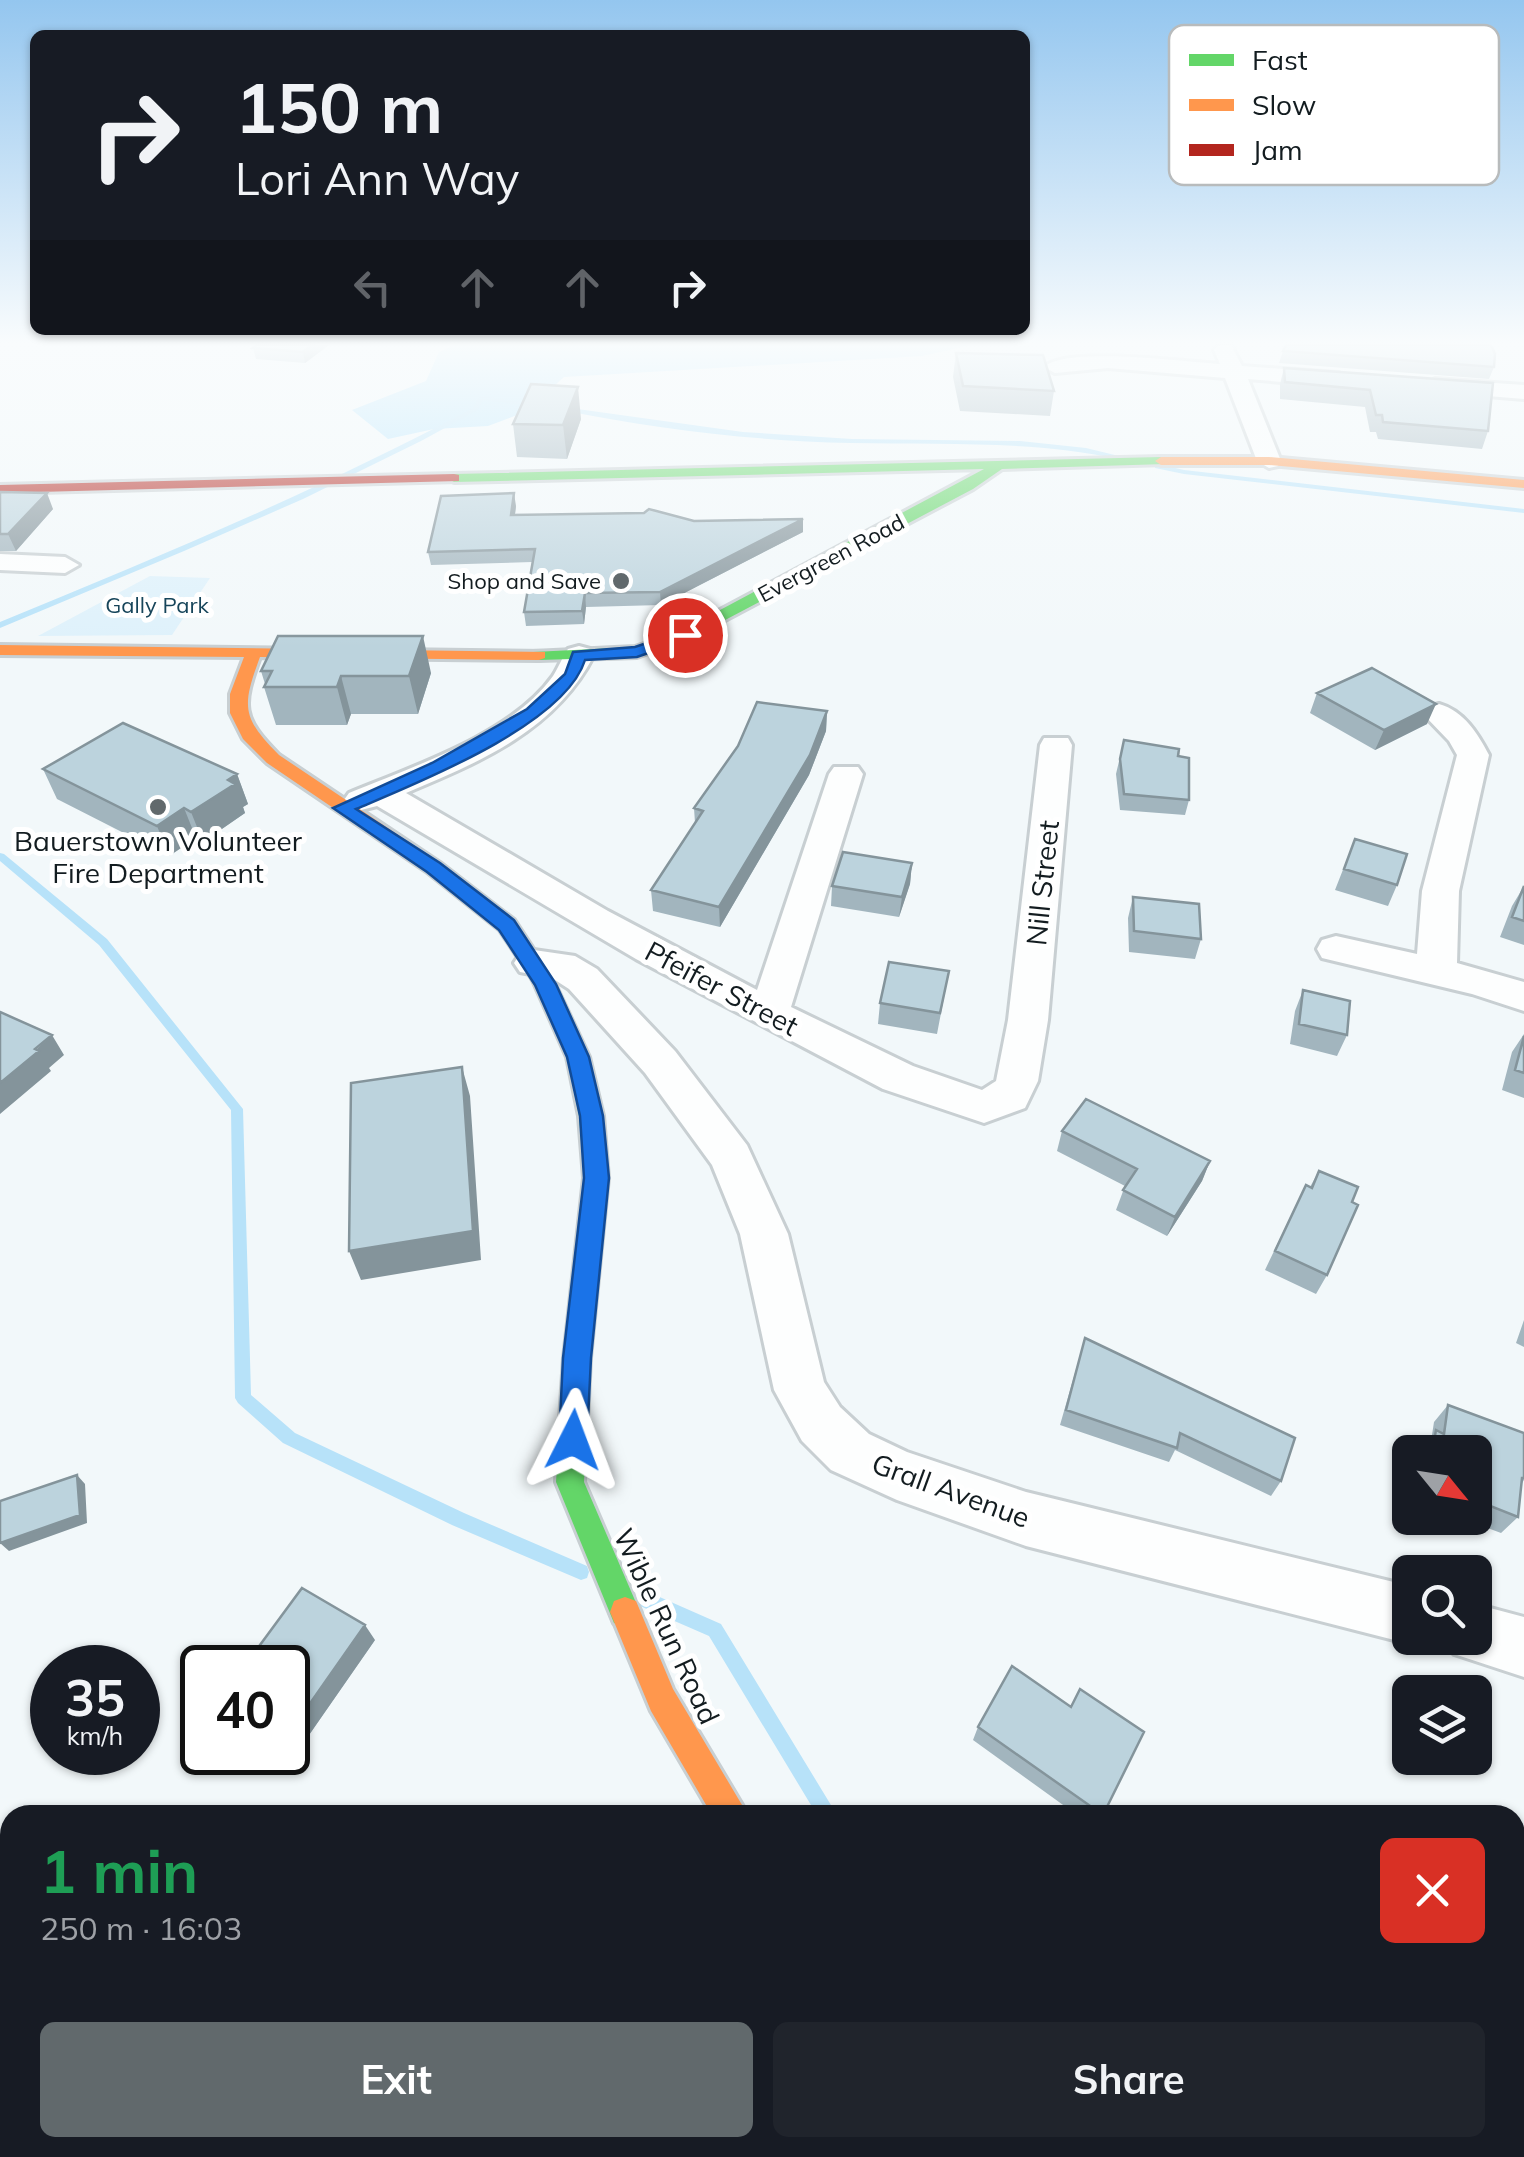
<!DOCTYPE html>
<html lang="en">
<head>
<meta charset="utf-8">
<style>
	body { margin:0; font-family:Mulish,sans-serif; background:#20242c; color:#f1f3f6; height:100vh; display:flex; flex-direction:column; font-size:38px; white-space:nowrap }
	* { box-sizing:border-box; margin:0 }
	p { font-size:32px; color:#9ea1a6 }
	.icon { flex:none; width:55px; height:55px; fill:none; stroke:currentColor; stroke-width:2; stroke-linecap:round; stroke-linejoin:round }
	.map { position:relative; flex:1; overflow:hidden }
	.panel { position:absolute; left:0px; top:1805px; width:1525px; height:352px; display:flex; flex-direction:column; background:#171b24; border-radius:30px 30px 0 0; box-shadow:0 2px 8px #0004 }
	.panel>* { flex:none }
	.guide { position:absolute; left:30px; top:30px; width:1000px; height:305px; border-radius:15px; box-shadow:0 2px 8px #0004; background:#171b24; color:#f1f3f6; overflow:hidden }
	.needle { width:65px; rotate:120deg }
	.fabs { position:absolute; left:1392px; top:1435px; display:grid; gap:20px }
	.fabs a { display:grid; place-items:center; width:100px; height:100px; border-radius:15px; background:#171b24; box-shadow:0 2px 8px #0004; font-size:50px }
	.speed { position:absolute; left:30px; top:1645px; display:flex; gap:20px; font-size:50px; font-weight:700; text-align:center }
	.speed>* { display:grid; place-content:center; width:130px; height:130px; border-radius:50%; background:#171b24; box-shadow:0 2px 8px #0004; line-height:1 }
	.speed small { font-size:25px; font-weight:400 }
	.speed .limit { border:5px solid #111; border-radius:15px; background:#fff; color:#111 }
	.pin { position:absolute; display:grid; place-items:center; width:85px; height:85px; color:#fff; margin:-42px; border:5px solid #fff; border-radius:50%; box-shadow:0 2px 10px #0007 }
	.me { position:absolute; width:110px; margin:-55px; rotate:3deg; stroke-linejoin:round; filter:drop-shadow(0 0 8px #0008) }
	.turn { display:flex; align-items:center; gap:35px; height:210px; padding:0 40px; font-size:45px }
	.turn .icon { width:130px; height:130px; stroke-width:2.5 }
	.turn b { display:block; font-size:70px; line-height:85px }
	.lanes { display:flex; align-items:center; height:95px; padding:0 40px; background:#0003; justify-content:center; gap:50px; direction:ltr }
	.lanes .off { opacity:.35 }
	.round { display:grid; place-items:center; flex:none; width:105px; height:105px; border-radius:15px; background:#20242c }
	.overview { display:flex; align-items:center; justify-content:space-between; height:170px; padding:0 40px }
	h1 { font-size:60px; font-weight:700; line-height:75px; color:#1e9e55 }
	.cta { display:flex; gap:20px; margin-top:auto; padding:20px 40px }
	.cta a { flex:1; height:115px; border-radius:15px; background:#61696c; color:#fff; font-size:40px; font-weight:700; line-height:115px; text-align:center }
	.cta a+a { background:#20242c; color:#f1f3f6 }
	.map>svg:first-child { display:block }
	.green { fill:#def1fb }
	.forest { fill:#b5e4fc }
	.lines { fill:none; stroke-linecap:round; stroke-linejoin:round }
	.stream { fill:#b7e2f9; fill-rule:evenodd }
	.street-casing { stroke:#c8cfd2; stroke-width:6 }
	.fast-casing { stroke:#c8cfd2; stroke-width:6 }
	.slow-casing { stroke:#c8cfd2; stroke-width:6 }
	.jam-casing { stroke:#c8cfd2; stroke-width:6 }
	.street { fill:#fdfefe; fill-rule:evenodd }
	.fast { fill:#63d668; fill-rule:evenodd }
	.slow { fill:#ff974d; fill-rule:evenodd }
	.jam { fill:#b3261e; fill-rule:evenodd }
	.wall { fill:#a2b5be }
	.shaded-wall { fill:#84949b }
	.building { fill:#bcd3dd; stroke:#84949b; stroke-width:2.5 }
	.route { fill:#1a73e8; stroke:#114b97; stroke-width:2.5 }
	.poi-dot { fill:#61696c; stroke:#fff; stroke-width:4 }
	.labels { text-anchor:middle; dominant-baseline:central; stroke-width:10; stroke-linejoin:round; paint-order:stroke }
	.far-street-label { font-size:22px; fill:#131c20; stroke:#fff }
	.far-poi-label { font-size:22px; fill:#131c20; stroke:#fff; text-anchor:end }
	.far-park-label { font-size:22px; fill:#17455a; stroke:#fff }
	.poi-label { font-size:28px; fill:#131c20; stroke:#fff }
	.street-label { font-size:28px; fill:#131c20; stroke:#fff }
	.key { fill:#fff; stroke:#b8bbbc; stroke-width:2.5 }
	.key-label { font-size:28px; fill:#131c20 }
</style>
</head>
<body>
<div class="map">
<svg width="1524" height="2157" viewBox="0 0 1524 2157">
	<rect width="100%" height="100%" fill="#f2f8fa"/>
	<path class="green" d="M150 576 210 578 172 635 38 636Z"/>
	<path class="forest" d="M455 345H972L922 356 564 377 525 412 488 426 434 429 388 439 352 410 426 381 439 352Z"/>
	<g class="lines">
		<path class="stream" d="M481 396 541 405 538 407 483 400 478 410 421 441 303 499 184 551 0 628V622C160 556 320 490 473 408L478 398Z
			M563 407 743 432 852 439 1020 441 1086 448 1123 457 1119 459C1029 440 942 445 851 443 754 441 656 429 561 410V408Z
			M1158 464 1184 470 1524 509V513L1184 474 1155 468V464Z
			M0 853 4 854 107 939 243 1109 251 1395 295 1433 464 1513 587 1566 589 1572 587 1578 581 1580 452 1525 283 1443 238 1403 235 1398 231 1110 99 945 0 861Z
			M646 1591 721 1624 837 1815H817L709 1636 640 1606 637 1600 640 1594Z
			M1018 2148H1042L1046 2157H1022Z"/>
		<g class="street-casing">
			<path id="street" d="M1231 345 1242 366 1339 373 1350 380 1339 387 1248 379 1281 461 1278 466 1269 468 1257 461 1225 378 1108 368 1055 373 1044 367C1067 346 1185 362 1220 364L1214 350 1218 346Z
				M1435 379 1524 385V399L1427 391 1424 386Z
				M0 554 65 557 79 565 65 573 0 570Z
				M579 646 590 649 594 655C556 730 480 762 406 793L608 911 757 990 829 774 834 767H858L863 774 791 1007 913 1066 982 1090 996 1081 1008 1020 1040 745 1044 738H1068L1072 745 1048 1020 1038 1081 1025 1108 984 1123 883 1089 636 959 377 806 361 810 349 807 344 800 349 793C412 767 512 734 553 676 559 667 562 657 568 649Z
				M1439 704C1464 711 1478 734 1489 755L1459 891 1457 963 1524 982V1011L1472 994 1322 958 1317 949 1322 940 1336 936 1417 954 1422 891 1457 755 1449 741 1423 714 1428 707Z
				M534 950 575 956 597 969 675 1051 747 1145 788 1234 824 1382 840 1407 869 1434 907 1452 1026 1492 1410 1586V1638H1426L1410 1644 1026 1546 897 1500 831 1470 802 1441 774 1390 740 1234 712 1165 645 1073 569 989 552 978 520 972 514 963 520 954Z
				M1475 1604 1524 1617V1677L1454 1654 1447 1638H1475Z"/>
		</g>
		<g class="fast-casing">
			<path id="fast" d="M1161 457 1166 458V464L1002 469 973 489 691 638 637 657 539 660 533 658V652L635 647 679 632 984 469 454 482 447 478 454 474Z
				M542 971 552 978 589 1057 603 1116 608 1178 590 1358 584 1482 640 1612 636 1623 625 1627 614 1623 556 1482 564 1358 584 1178 579 1116 567 1057 532 978Z"/>
		</g>
		<g class="slow-casing">
			<path id="slow" d="M1269 457 1524 480V488L1269 465H1161L1155 461 1161 457Z
				M0 645 545 652V658L539 660 260 657C242 706 241 717 279 755L440 863 514 920 552 978 549 983H535L500 930 426 871 267 763 243 739 230 713V694L244 657 0 655Z
				M625 1597 636 1601 673 1689 748 1815H712L651 1711 610 1612 614 1601Z
				M893 2148H934L938 2157H897Z"/>
		</g>
		<g class="jam-casing">
			<path id="jam" d="M454 474 459 475V481L0 493V485Z"/>
		</g>
		<use href="#street" class="street"/>
		<use href="#fast" class="fast"/>
		<use href="#slow" class="slow"/>
		<use href="#jam" class="jam"/>
	</g>
	<path class="wall" d="M257 345H329L305 363 256 359 253 348Z
		M1283 351 1494 367 1489 379 1279 363Z
		M956 353 1054 391 1050 416 960 411 953 377Z
		M1284 368 1493 383 1488 431 1482 449 1378 439 1376 432H1370L1365 407 1280 399V384Z
		M581 419 567 459 517 457 513 424Z
		M0 492 53 509 16 551H0Z
		M516 506 515 515 694 521 803 532 661 605 586 607 584 624 526 626 524 612 532 562 431 565 428 552Z
		M261 671 431 673 418 714H351L347 725H276L264 687 265 684Z
		M1317 693 1427 724 1375 750 1310 713Z
		M827 711 826 731 809 775 720 927 653 911 651 890 695 823 694 808Z
		M1124 740 1178 756 1189 800 1185 815 1120 810 1116 774Z
		M43 769 237 774 248 804 243 807 245 813 203 842 196 838 169 856 57 799Z
		M1355 839 1397 885 1388 906 1335 890Z
		M912 863 910 884 899 917 831 906 832 886Z
		M1524 886V945L1500 937 1512 906Z
		M1133 897 1201 939 1195 959 1129 952 1128 918Z
		M949 971 937 1034 878 1024 880 1003Z
		M1303 990 1347 1035 1337 1056 1290 1044 1295 1011Z
		M1524 1034V1098L1502 1090 1512 1052Z
		M1062 1131 1210 1161 1202 1181 1167 1236 1116 1210 1125 1186 1057 1151Z
		M1319 1171 1327 1275 1316 1294 1265 1270 1296 1205 1310 1187Z
		M1524 1320V1347L1516 1343Z
		M1085 1338 1281 1481 1271 1496 1175 1450 1169 1462 1060 1425Z
		M1448 1405 1524 1433V1480L1522 1483 1518 1517 1501 1533 1461 1518H1475V1452H1421V1448L1432 1435 1434 1422Z
		M375 1640 309 1735 288 1722V1668Z
		M978 1727 1103 1815H1077L973 1740Z"/>
	<path class="shaded-wall" d="M312 345H329L305 363 303 352Z
		M578 387 581 419 567 459 563 425Z
		M47 493 53 509 16 551 8 534Z
		M514 493 516 506 513 528 511 515Z
		M803 519V532L661 605 660 592Z
		M585 593 586 607 584 624 582 611Z
		M423 636 431 673 418 714 409 676Z
		M341 676 351 714 347 725 337 687Z
		M1436 704 1427 724 1375 750 1384 730Z
		M827 711 826 731 809 775 720 927 719 907Z
		M237 774 248 804 243 807 245 813 203 842 191 812 228 780Z
		M184 808 196 838 169 856 157 826Z
		M912 863 910 884 899 917 902 897Z
		M52 1035 64 1055 49 1068 51 1071 0 1114V1083Z
		M462 1067 470 1096 481 1260 361 1280 349 1251Z
		M1210 1161 1202 1181 1167 1236 1175 1217Z
		M77 1475 85 1484 87 1523 9 1551 0 1543Z
		M365 1625 375 1640 309 1735 297 1722Z"/>
	<path class="building" d="M257 345H312L303 352 253 348Z
		M1286 345H1491L1495 354 1494 367 1283 351Z
		M956 353 1043 355 1054 391 963 386Z
		M1284 368 1493 383 1488 431 1383 422 1382 415H1376L1370 390 1285 382Z
		M531 384 578 387 563 425 513 424Z
		M0 492 47 493 8 534H0Z
		M514 493 511 515 644 513 649 509 694 521 803 519 660 592 585 593 582 611 524 612 535 549 428 552 441 496Z
		M278 636H423L409 676H341L337 687H264L272 671H261Z
		M1372 668 1436 704 1384 730 1317 693Z
		M757 702 827 711 810 755 719 907 651 890 703 811 694 808 738 746Z
		M123 723 237 774 228 780 235 784 191 812 184 808 157 826 43 769Z
		M1124 740 1179 749 1178 756 1189 758V800L1124 794 1120 759Z
		M1355 839 1407 854 1397 885 1344 869Z
		M843 852 912 863 902 897 832 886Z
		M1524 886V921L1512 917Z
		M1133 897 1199 904 1201 939 1134 931Z
		M889 962 949 971 940 1013 880 1003Z
		M1303 990 1350 1001 1347 1035 1299 1024Z
		M0 1012 52 1035 35 1049 39 1051 0 1083Z
		M1524 1036V1073L1515 1070Z
		M462 1067 473 1231 349 1251 351 1083Z
		M1086 1099 1210 1161 1175 1217 1123 1190 1137 1169 1062 1131Z
		M1319 1171 1358 1187 1352 1202 1358 1205 1327 1275 1275 1251 1306 1185 1312 1188Z
		M1085 1338 1295 1438 1281 1481 1180 1433 1177 1448 1066 1410Z
		M1448 1405 1524 1433V1478H1522L1518 1517 1475 1500V1452H1432L1436 1430 1444 1434Z
		M77 1475 80 1515 0 1543V1501Z
		M302 1588 365 1625 297 1722 288 1716V1668H243Z
		M1012 1666 1071 1707 1080 1689 1144 1732 1103 1815 978 1727Z"/>
	<linearGradient id="sky" x2="0" y2="1"><stop stop-color="#94c6ef"/><stop offset="0.53" stop-color="#f9fcfd"/><stop offset="1" stop-color="#f9fcfd" stop-opacity="0"/></linearGradient>
	<rect width="1524" height="647" fill="url(#sky)"/>
	<path class="route" d="M685 630 691 632V638L637 657 585 660C565 725 417 783 356 809L440 863 514 920 556 984 589 1057 603 1116 609 1178 591 1358 587 1440 583 1449 573 1453 563 1449 559 1440 563 1358 584 1178 580 1116 567 1057 535 985 499 930 427 872 333 808 432 763 527 709 565 674 573 652 635 647Z"/>
	<g class="poi-dot">
		<circle cx="621" cy="581" r="10"/>
		<circle cx="158" cy="807" r="10"/>
	</g>
	<g class="labels">
		<g class="far-street-label">
			<text transform="translate(831 558) rotate(-28)">Evergreen Road</text>
		</g>
		<g class="far-poi-label">
			<text x="601" y="581">Shop and Save</text>
		</g>
		<g class="far-park-label">
			<text x="157" y="605">Gally Park</text>
		</g>
		<g class="poi-label">
			<text x="158" y="840">Bauerstown Volunteer<tspan x="158" dy="32">Fire Department</tspan></text>
		</g>
		<g class="street-label">
			<text transform="translate(1042 883) rotate(-84)">Nill Street</text>
			<text transform="translate(722 988) rotate(28)">Pfeifer Street</text>
			<text transform="translate(951 1490) rotate(20)">Grall Avenue</text>
			<text transform="translate(667 1626) rotate(65)">Wible Run Road</text>
		</g>
	</g>
	<rect x="1169" y="25" width="330" height="160" rx="15" class="key"/>
	<rect x="1189" y="54" width="45" height="12" fill="#63d668"/>
	<rect x="1189" y="99" width="45" height="12" fill="#ff974d"/>
	<rect x="1189" y="144" width="45" height="12" fill="#b3261e"/>
	<g class="key-label">
		<text x="1252" y="70">Fast</text>
		<text x="1252" y="115">Slow</text>
		<text x="1252" y="160">Jam</text>
	</g>
</svg>
<div class="fabs">
<a><svg class="needle" viewBox="-14 -14 28 28"><path d="M0-13l5 13h-10z" fill="#e53935"/><path d="M0 13l5-13h-10z" fill="#9ea1a6"/></svg></a>
<a><svg class="icon" aria-label="search" viewBox="0 0 24 24"><circle cx="10" cy="10" r="6"/><path d="M15 15l6 6"/></svg></a>
<a><svg class="icon" aria-label="layers" viewBox="0 0 24 24"><path d="M12 4l9 5-9 5-9-5zM3 14l9 5 9-5"/></svg></a>
</div>
<div class="speed"><div>35<small>km/h</small></div><div class="limit">40</div></div>
<div class="pin" style="left:685px;top:635px;background:#d93025"><svg class="icon" aria-label="arrive" viewBox="0 0 24 24"><path d="M6 21V4h12l-3 4 3 4H6"/></svg></div>
<svg class="me" style="left:573px;top:1440px" viewBox="-20 -20 40 40"><path d="M0-17L14 15 0 8-14 15z" fill="#1a73e8" stroke="#fff" stroke-width="4"/></svg>
<div class="guide">
<div class="turn"><svg class="icon" aria-label="right" viewBox="0 0 24 24"><path d="M7 20v-9h11M14 6l5 5-5 5"/></svg><div><b>150 m</b>Lori Ann Way</div></div>
<div class="lanes"><svg class="icon off" aria-label="left" viewBox="0 0 24 24"><path d="M17 20v-9H6M10 6l-5 5 5 5"/></svg><svg class="icon off" aria-label="ahead" viewBox="0 0 24 24"><path d="M12 20V5M6 11l6-6 6 6"/></svg><svg class="icon off" aria-label="ahead" viewBox="0 0 24 24"><path d="M12 20V5M6 11l6-6 6 6"/></svg><svg class="icon" aria-label="right" viewBox="0 0 24 24"><path d="M7 20v-9h11M14 6l5 5-5 5"/></svg></div>
</div>
<section class="panel">
<div class="overview"><div><h1>1 min</h1><p>250 m · 16:03</p></div><a class="round" style="background:#d93025;color:#fff"><svg class="icon" aria-label="close" viewBox="0 0 24 24"><path d="M6 6l12 12M18 6L6 18"/></svg></a></div>
<div class="cta"><a>Exit</a><a>Share</a></div>
</section>
</div>
</body>
</html>
